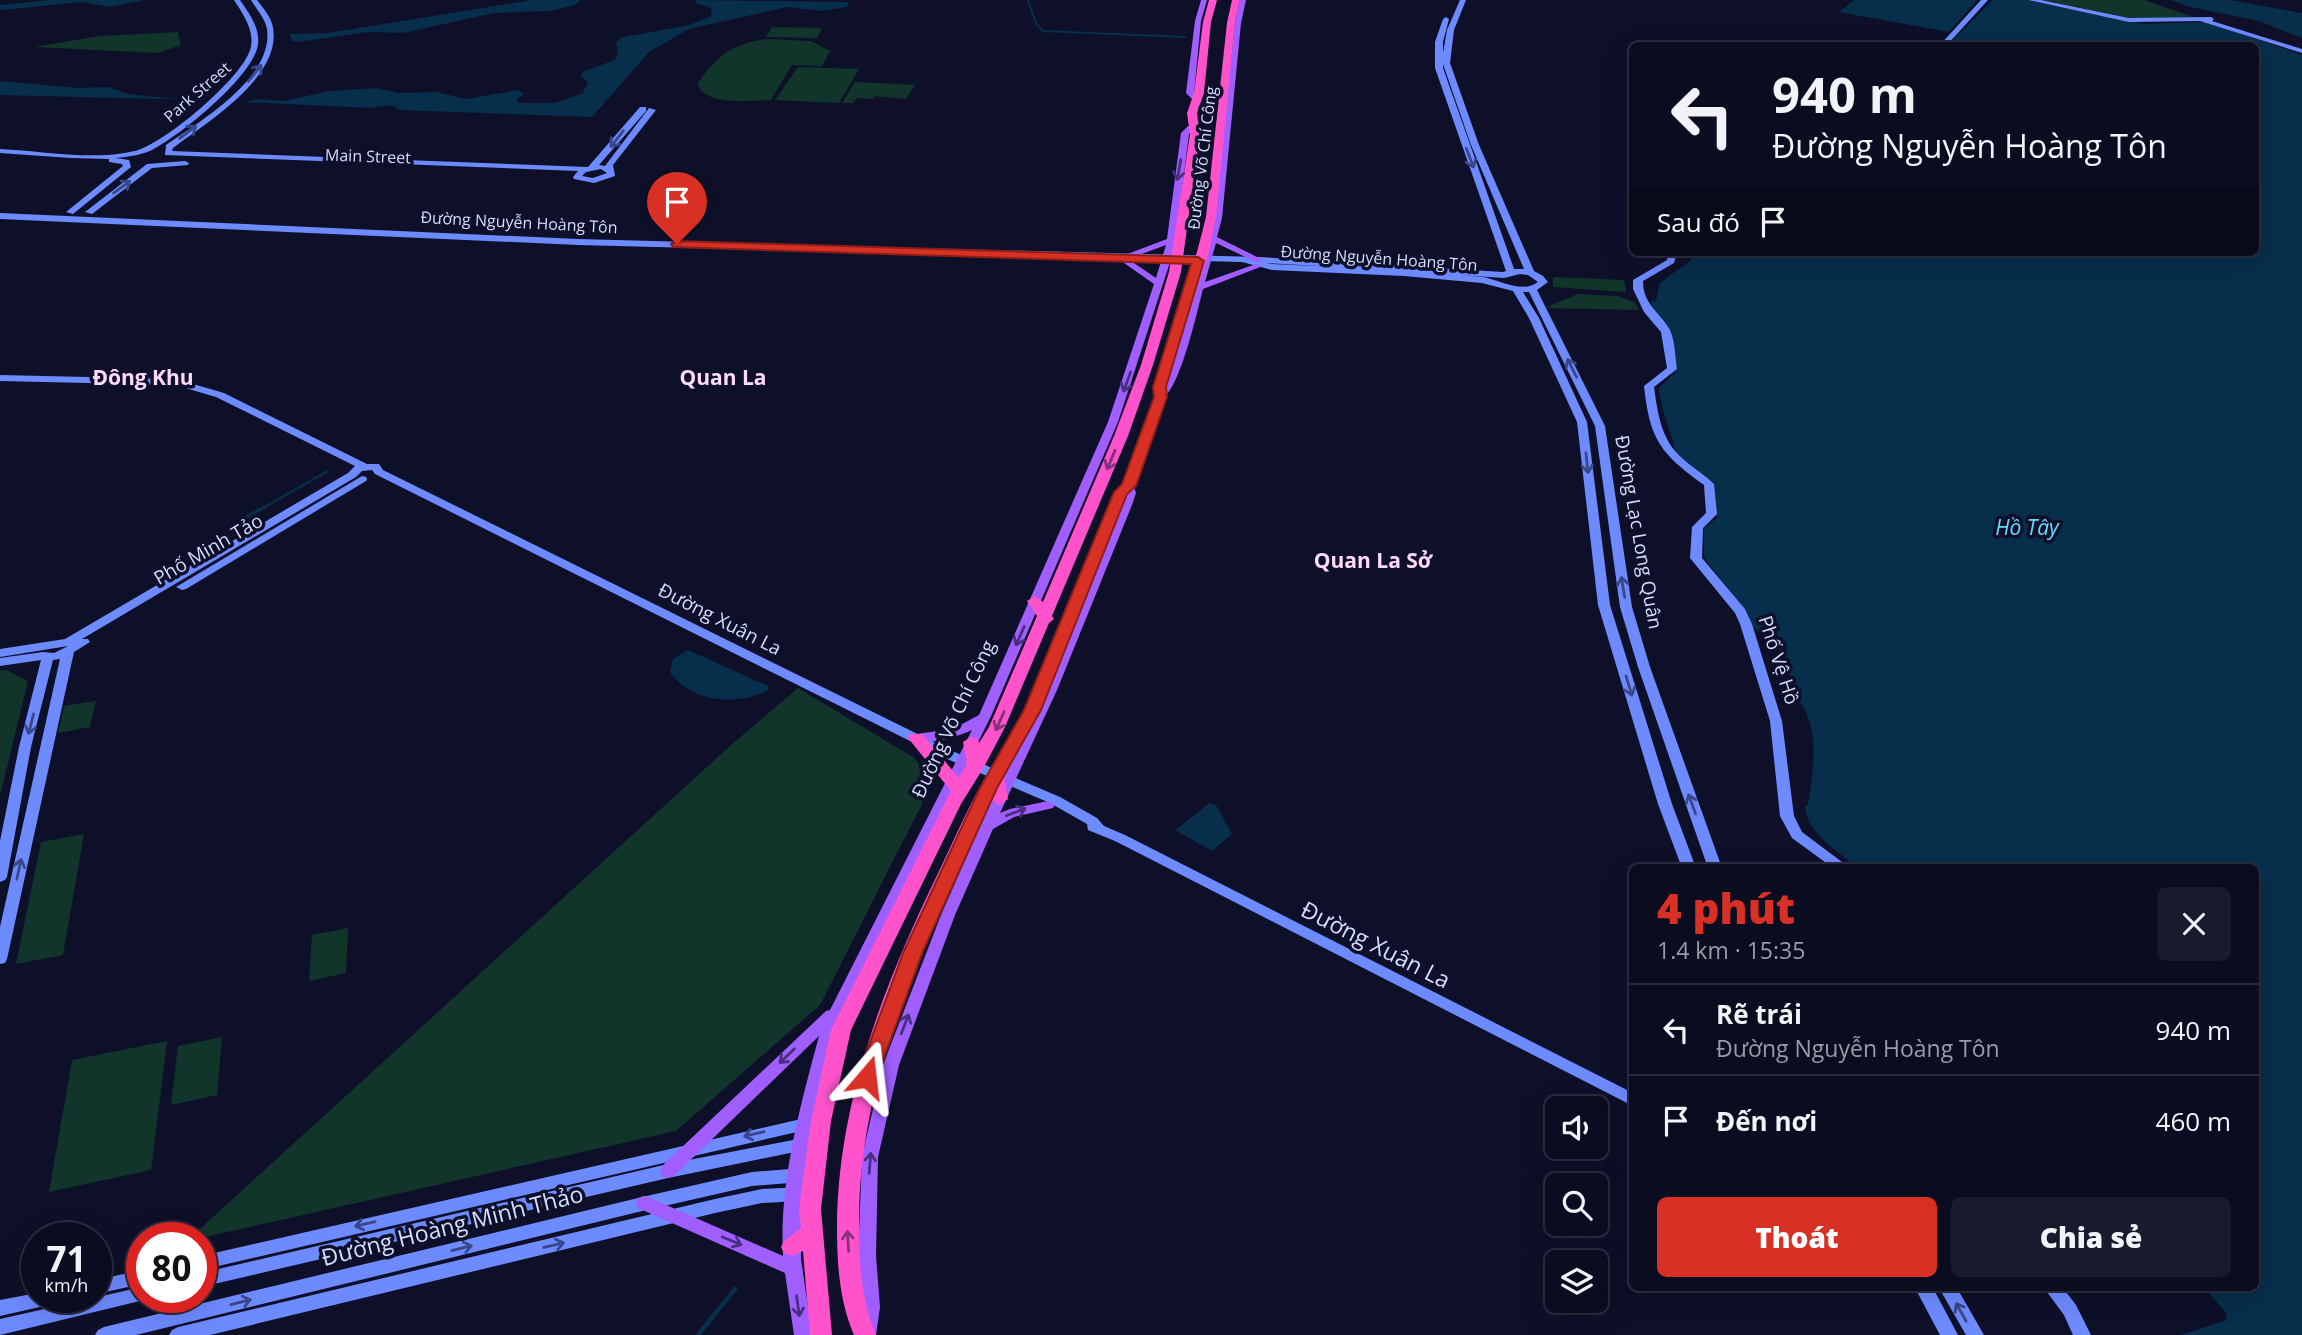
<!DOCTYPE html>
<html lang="vi">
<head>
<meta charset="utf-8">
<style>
	body { margin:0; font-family:"Open Sans",sans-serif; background:#181a2d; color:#f1f3f6; height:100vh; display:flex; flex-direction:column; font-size:26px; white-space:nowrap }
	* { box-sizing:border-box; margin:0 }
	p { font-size:23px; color:#999ba5 }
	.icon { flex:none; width:38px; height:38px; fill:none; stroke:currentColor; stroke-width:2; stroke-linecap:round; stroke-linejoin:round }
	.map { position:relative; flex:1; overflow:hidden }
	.drawer { position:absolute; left:1629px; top:864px; width:630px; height:427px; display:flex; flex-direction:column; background:#0a0c20; border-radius:10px; box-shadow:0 7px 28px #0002,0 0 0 2px #2a2c3e }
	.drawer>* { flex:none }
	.guide { position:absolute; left:1629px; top:42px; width:630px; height:214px; border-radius:10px; box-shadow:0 7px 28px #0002,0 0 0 2px #2a2c3e; background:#0a0c20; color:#f1f3f6; overflow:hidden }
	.fabs { position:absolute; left:1545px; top:1096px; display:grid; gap:14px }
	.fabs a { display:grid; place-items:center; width:63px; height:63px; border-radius:10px; background:#0a0c20; box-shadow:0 7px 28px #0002,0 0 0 2px #2a2c3e; font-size:35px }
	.speed { position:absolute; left:21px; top:1222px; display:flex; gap:14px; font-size:35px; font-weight:700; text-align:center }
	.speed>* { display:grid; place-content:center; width:91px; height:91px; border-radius:50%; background:#0a0c20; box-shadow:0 7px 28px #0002,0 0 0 2px #2a2c3e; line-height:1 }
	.speed small { font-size:18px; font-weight:400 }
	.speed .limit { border:10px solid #d22; background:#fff; color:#111 }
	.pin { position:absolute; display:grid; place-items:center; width:60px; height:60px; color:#fff; margin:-72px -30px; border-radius:50% 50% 50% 0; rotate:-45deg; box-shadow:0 0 7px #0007 }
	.pin .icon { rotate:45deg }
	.me { position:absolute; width:77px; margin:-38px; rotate:17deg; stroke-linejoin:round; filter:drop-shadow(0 0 5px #0008) }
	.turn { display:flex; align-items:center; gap:24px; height:147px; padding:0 28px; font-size:32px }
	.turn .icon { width:91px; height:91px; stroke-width:2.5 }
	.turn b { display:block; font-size:49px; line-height:60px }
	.then { display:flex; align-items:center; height:66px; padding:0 28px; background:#0003; gap:14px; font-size:26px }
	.round { display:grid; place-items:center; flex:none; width:74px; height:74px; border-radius:10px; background:#181a2d }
	.head { display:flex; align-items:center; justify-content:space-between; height:119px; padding:0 28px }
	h1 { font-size:42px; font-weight:800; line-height:52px; color:#d93025 }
	.action { display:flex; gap:14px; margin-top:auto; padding:14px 28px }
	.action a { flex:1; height:80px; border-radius:10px; background:#d93025; color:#fff; font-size:28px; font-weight:800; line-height:80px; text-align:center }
	.action a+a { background:#181a2d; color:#f1f3f6 }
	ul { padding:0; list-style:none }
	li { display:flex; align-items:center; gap:21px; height:91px; padding:0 28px; border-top:2px solid #2a2c3e }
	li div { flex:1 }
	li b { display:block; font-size:26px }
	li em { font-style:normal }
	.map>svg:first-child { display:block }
	.green { fill:#11342b }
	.water { fill:#072e4b }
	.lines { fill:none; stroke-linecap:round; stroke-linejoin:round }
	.stream-far3 { stroke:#072e4b; stroke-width:2 }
	.stream-far2 { stroke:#072e4b; stroke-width:2.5 }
	.stream-far1 { stroke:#072e4b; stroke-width:3.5 }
	.stream { stroke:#072e4b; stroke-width:4.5 }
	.secondary { fill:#6e8aff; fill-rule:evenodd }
	.primary { fill:#a05eff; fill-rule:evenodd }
	.highway { fill:#ff52cb; fill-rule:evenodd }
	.oneway { stroke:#39478a }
	.oneway2 { stroke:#482f7f }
	.oneway3 { stroke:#86317a }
	.route { fill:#d93025; stroke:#8d1f18; stroke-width:2 }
	.labels { text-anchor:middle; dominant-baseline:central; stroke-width:7; stroke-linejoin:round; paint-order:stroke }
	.far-street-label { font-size:16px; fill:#d7dbff; stroke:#0e102a }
	.street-label { font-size:19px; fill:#d7dbff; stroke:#0e102a }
	.neighbourhood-label { font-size:21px; font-weight:bold; fill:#ffd9f9; stroke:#0e102a }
	.water-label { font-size:21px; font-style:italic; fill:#65d9ff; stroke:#0e102a }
	.near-street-label { font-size:23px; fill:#d7dbff; stroke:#0e102a }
</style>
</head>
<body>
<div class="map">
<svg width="2302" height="1335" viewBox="0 0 2302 1335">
	<rect width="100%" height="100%" fill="#0e102a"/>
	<path class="green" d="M2043 0H2144L2193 17 2141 20Z
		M772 27 822 28 817 38 766 37Z
		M178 32 181 45 158 53 34 47 100 36Z
		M768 39 811 41 830 51 822 66 792 65 771 100C752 100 702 107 698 83 717 55 734 43 768 39Z
		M798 67 859 69 839 103 775 100Z
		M855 82H856L915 85 906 99 875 96 873 99 857 98 853 103H842Z
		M1553 277 1624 280 1626 292 1553 287Z
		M1578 294 1617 296 1635 302 1639 310 1545 308Z
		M6 670 28 681 0 796V671Z
		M798 688 913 757C925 770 929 782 924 800L820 1005 676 1131 201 1238 191 1237 731 745Z
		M96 701 90 727 58 733 64 706Z
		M84 834 63 955 16 964 41 842Z
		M348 928 346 973 309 981 312 935Z
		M222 1037 217 1095 171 1105 178 1046Z
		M167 1041 151 1170 49 1192 72 1060Z"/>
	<path class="water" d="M51 0H144L110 7 82 2 0 10V5Z
		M532 0H580L575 5 549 11 494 13 403 33 368 32 298 42 292 41 290 34 328 33Z
		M695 0 849 2 847 7 822 11 788 7 689 29 649 52 592 117 400 110 392 105 370 108 244 102 258 99 283 101 330 91 377 88 398 93 436 92 466 99 519 90 524 94 516 100 519 103H555L583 93 588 82 581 76 582 72 615 60 618 54 616 42 624 37 689 25 712 16 711 8 696 3Z
		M1854 0H1977L1949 32 1839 12Z
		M1993 0H2027L2144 24 2208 22 2302 55V1335H2181L2227 1320 2226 1313 2205 1288H2256V868H1858C1838 851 1808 835 1805 807L1808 804C1813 771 1821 728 1798 700 1794 696 1788 694 1784 690L1791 681 1779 648 1753 627 1747 612 1708 563 1704 556V528L1717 518 1711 484 1676 454C1671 430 1661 412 1659 388L1676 371 1672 332 1654 313 1651 301H1656L1660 283 1691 260 1689 252H2256V46L1948 45Z
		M2171 0H2230L2302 13V38L2259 21 2190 7Z
		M0 81 77 88 108 87 128 94 166 98 203 97 159 99 0 95Z
		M688 650 768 686 769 689C741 707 690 703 670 672L673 659Z
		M1210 803 1216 805 1232 834 1212 851 1175 830Z"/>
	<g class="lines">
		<path class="stream-far3" d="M1028 0 1036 23 1043 31 1185 37"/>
		<path class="stream-far2" d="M261 509 328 471"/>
		<path class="stream-far1" d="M243 519 264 507"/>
		<path class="stream" d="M698 1335 735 1289"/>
		<path class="secondary" d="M234 0H240C249 13 260 28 258 44 255 75 180 136 152 150 141 155 128 157 116 158L129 160 131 167 73 214 66 212 123 166 122 164 109 162V159L71 158 0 153V149C43 151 92 161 135 151 164 144 241 79 250 50 256 32 243 14 234 0Z
			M251 0H257C263 8 272 18 273 28 282 77 206 123 173 148L172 151 588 167 640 107H646V111L599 165 605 166 649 108 656 110 613 165 615 176 594 183 574 179 573 177 578 171 165 155 166 145C200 121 274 78 267 29 265 18 256 9 251 0ZM601 169 607 173 593 178 582 176 586 172Z
			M1460 0H1466L1454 30 1450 63 1479 145 1534 271 1543 276 1548 282 1537 290 1605 426 1632 607 1650 667 1722 868H1708L1638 667 1620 607 1595 426 1529 292H1523L1539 318 1587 422 1610 605 1672 804 1696 868H1682L1658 804 1598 605 1577 422 1529 318 1513 291 1482 283 1404 276 1272 270 1242 262 578 245 0 219V213L578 239 1259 257 1503 272 1506 271 1435 68V42L1443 19 1446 17 1449 19 1443 42V53L1447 30ZM1443 64 1471 145 1524 269H1514L1443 68ZM1265 263 1337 267 1272 264ZM1520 274 1528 275 1538 282C1522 294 1500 280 1483 277 1475 276 1467 276 1460 275L1504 278Z
			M1981 0H1988L1946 46H1939Z
			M2028 0H2041L2129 18 2211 17 2214 19 2212 21 2302 49V53L2200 21 2129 22Z
			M1652 40 1676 44 1679 46H1648V42Z
			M185 161 189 163 188 165 152 168 92 214 85 212 147 164Z
			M1669 252H1677L1674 263 1643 281C1643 305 1660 312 1670 330 1675 340 1675 357 1677 369L1654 387C1658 415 1661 440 1683 459 1693 468 1705 475 1714 484L1717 514 1703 528 1702 558 1745 609 1752 624 1782 721 1794 816 1802 832 1850 868H1833L1792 838 1780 816 1770 721 1740 624 1735 613 1690 558 1692 527 1706 513 1704 485C1660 453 1650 440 1644 386L1667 368 1661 332 1644 312 1633 289V280L1667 260Z
			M0 375 176 379 224 393 367 464H379L383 470 950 750 1060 797 1097 818 1104 826 1125 835 1633 1093V1106L1115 841 1088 830 1087 824 1050 803 940 756 375 474 372 470 362 471 356 477 82 639H88L90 642 74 652 7 959 5 963 0 964V927L60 659 53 660 31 747 7 877 5 880 0 882V841L19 747 41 660 0 666V658L43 652 54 653 68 646 0 657V649L65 639 348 473 355 466 216 397 175 385 0 381Z
			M362 476 366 477 367 479 366 481 186 589 182 590 176 587Z
			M810 1117 816 1119 818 1123 816 1127 810 1129 201 1270V1256Z
			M809 1137 815 1138 817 1143 815 1148 809 1149 668 1178 201 1287V1273L668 1164Z
			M802 1168 808 1170 810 1175 808 1180 802 1182 752 1186 638 1212 136 1335H95L98 1330 104 1327 638 1198 752 1172Z
			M802 1187 808 1189 810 1194 808 1199 802 1201 762 1203 715 1213 210 1335H169L172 1330 178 1327 715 1199 762 1189Z
			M142 1270V1284L96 1294V1280Z
			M142 1287V1297H149L148 1299 0 1335V1319Z
			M1915 1288H1933L1958 1335H1940Z
			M1939 1288H1957L1984 1335H1966Z
			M2044 1288H2063L2076 1305 2091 1335H2073L2064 1315Z
			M37 1293V1297H62L59 1302 53 1304 0 1316V1300Z"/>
		<path class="primary" d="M1201 0H1207L1201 21 1194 93 1198 99 1194 101 1186 93 1195 21Z
			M1240 0H1246L1241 23 1222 218 1217 237 1263 260 1256 262 1216 243 1205 282 1256 264 1263 266 1203 289C1197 312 1180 390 1161 400L1156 397 1163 388 1177 348 1214 218 1235 23Z
			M1188 126 1195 128 1189 134 1174 250 1118 422 992 714 837 1027 812 1129 801 1207V1259L812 1335H794L785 1273 638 1208 636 1203 638 1198 644 1196 650 1198 783 1256C779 1182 800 1107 819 1036L674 1176 668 1178 662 1176 660 1171 662 1166 826 1011 830 1010 972 730C957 737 922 748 910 738L916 734 953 729 979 715 1108 422 1154 284 1117 258 1167 239 1181 133ZM1166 245 1156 278 1128 259Z
			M1129 483 1133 484 1136 493 1132 505 1057 690 1000 813 1010 809 1048 801 1055 805 1053 808 1014 817 993 829 955 915 899 1065 878 1157 876 1256 880 1307 876 1335H858L862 1307 858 1256 862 1157 883 1065 941 915 992 799 1045 690 1122 505 1126 493 1124 486Z"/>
		<path class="highway" d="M1209 0H1217L1211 22 1204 93 1197 113 1200 134 1181 272 1153 365 1128 436 1052 616 1054 619 1049 623 1005 727 984 767 961 804 851 1030 831 1121 821 1209 832 1335H810L803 1251 792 1256 784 1253 781 1247 784 1241 801 1228 799 1209 811 1121 831 1030 951 791 908 738 910 734H922L959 778 967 764 963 742 971 737 977 738 979 743 989 727 1037 616 1027 601 1035 596 1043 602 1114 436 1141 365 1169 272 1190 134 1187 113 1194 93 1203 22Z
			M1232 0H1240L1235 23 1216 217 1209 252 1165 387 1167 397 1136 486 1127 494 1053 682 1036 719 1004 775 1008 799 999 805 991 800C926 934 858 1074 859 1226 859 1263 861 1300 876 1335H854C839 1300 837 1263 837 1226 838 1099 886 980 941 867 956 835 971 802 988 772 998 754 1011 736 1021 718 1057 645 1085 568 1114 492L1123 484 1155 397 1153 387 1197 252 1206 217 1227 23Z"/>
	</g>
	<defs><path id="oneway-shaft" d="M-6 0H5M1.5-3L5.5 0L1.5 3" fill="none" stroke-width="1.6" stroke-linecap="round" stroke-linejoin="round" transform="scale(1.75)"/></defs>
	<g class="oneway">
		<use href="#oneway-shaft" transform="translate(255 73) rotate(-51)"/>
		<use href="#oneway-shaft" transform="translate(188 132) rotate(-38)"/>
		<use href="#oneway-shaft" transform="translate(617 139) rotate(128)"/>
		<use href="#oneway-shaft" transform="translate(1470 158) rotate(69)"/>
		<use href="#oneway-shaft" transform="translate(122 187) rotate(-36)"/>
		<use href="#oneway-shaft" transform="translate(1572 368) rotate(-117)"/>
		<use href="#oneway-shaft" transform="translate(1587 463) rotate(84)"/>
		<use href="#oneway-shaft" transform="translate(1623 587) rotate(-99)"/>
		<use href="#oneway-shaft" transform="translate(1629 686) rotate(73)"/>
		<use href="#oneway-shaft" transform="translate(31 724) rotate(104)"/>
		<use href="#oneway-shaft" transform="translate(1692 804) rotate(-110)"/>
		<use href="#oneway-shaft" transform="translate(19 869) rotate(-78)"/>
		<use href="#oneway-shaft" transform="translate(754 1134) rotate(167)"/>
		<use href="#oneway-shaft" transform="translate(365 1224) rotate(167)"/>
		<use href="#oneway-shaft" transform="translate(554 1245) rotate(-13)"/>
		<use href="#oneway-shaft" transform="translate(462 1248) rotate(-14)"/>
		<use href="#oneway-shaft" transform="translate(241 1302) rotate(-14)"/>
		<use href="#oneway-shaft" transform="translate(1961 1312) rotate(-119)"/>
	</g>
	<g class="oneway2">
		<use href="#oneway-shaft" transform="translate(1179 170) rotate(100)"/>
		<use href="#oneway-shaft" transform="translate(1127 382) rotate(110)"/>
		<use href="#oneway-shaft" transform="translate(1020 636) rotate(114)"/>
		<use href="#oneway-shaft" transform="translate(1016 812) rotate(-21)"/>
		<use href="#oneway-shaft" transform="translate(905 1024) rotate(-69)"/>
		<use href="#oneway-shaft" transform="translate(787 1056) rotate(136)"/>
		<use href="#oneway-shaft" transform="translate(870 1163) rotate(-85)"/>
		<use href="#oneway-shaft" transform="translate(732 1241) rotate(22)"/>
		<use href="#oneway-shaft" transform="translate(798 1306) rotate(82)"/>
	</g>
	<g class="oneway3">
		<use href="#oneway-shaft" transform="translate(1111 460) rotate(113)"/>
		<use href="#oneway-shaft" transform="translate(1000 721) rotate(114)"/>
		<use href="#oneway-shaft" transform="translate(848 1241) rotate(-94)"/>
	</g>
	<path class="route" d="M677 241 1198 257 1204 261 1166 387 1167 397 1136 486 1127 494 1041 710 997 788 923 951 877 1077 874 1083H860L857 1077 904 951 980 788 1024 710 1114 492 1122 484 1154 397 1153 387 1191 264 673 247 671 244Z"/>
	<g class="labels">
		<g class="far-street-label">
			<text transform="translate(197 92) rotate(-41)">Park Street</text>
			<text transform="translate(368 156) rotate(2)">Main Street</text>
			<text transform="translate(1202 158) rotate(-83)">Đường Võ Chí Công</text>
			<text transform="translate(519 222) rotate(3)">Đường Nguyễn Hoàng Tôn</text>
			<text transform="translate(1379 258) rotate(4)">Đường Nguyễn Hoàng Tôn</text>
		</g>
		<g class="street-label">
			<text transform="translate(1639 532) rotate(80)">Đường Lạc Long Quân</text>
			<text transform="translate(208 549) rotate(-30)">Phố Minh Tảo</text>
			<text transform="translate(720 619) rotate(27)">Đường Xuân La</text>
			<text transform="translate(1779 660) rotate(72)">Phố Vệ Hồ</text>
			<text transform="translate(953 719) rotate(-65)">Đường Võ Chí Công</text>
		</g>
		<g class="neighbourhood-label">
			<text x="143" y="377">Đông Khu</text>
			<text x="723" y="377">Quan La</text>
			<text x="1373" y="560">Quan La Sở</text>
		</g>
		<g class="water-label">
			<text x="2027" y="527">Hồ Tây</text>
		</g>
		<g class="near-street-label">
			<text transform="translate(1376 944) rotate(27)">Đường Xuân La</text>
			<text transform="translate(452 1225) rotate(-14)">Đường Hoàng Minh Thảo</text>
		</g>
	</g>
</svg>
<div class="fabs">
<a><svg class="icon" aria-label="sound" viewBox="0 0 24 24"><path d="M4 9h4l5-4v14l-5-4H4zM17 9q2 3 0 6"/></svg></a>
<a><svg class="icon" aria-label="search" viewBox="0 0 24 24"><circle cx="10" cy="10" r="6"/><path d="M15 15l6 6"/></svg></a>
<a><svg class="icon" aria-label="layers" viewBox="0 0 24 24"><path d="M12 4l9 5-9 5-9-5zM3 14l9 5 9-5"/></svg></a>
</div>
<div class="speed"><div>71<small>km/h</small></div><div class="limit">80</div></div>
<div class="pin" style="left:677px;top:244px;background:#d93025"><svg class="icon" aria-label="arrive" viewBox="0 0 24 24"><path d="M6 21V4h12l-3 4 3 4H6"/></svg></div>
<svg class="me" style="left:867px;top:1077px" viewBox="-20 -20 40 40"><path d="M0-17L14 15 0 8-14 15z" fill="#d93025" stroke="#fff" stroke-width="4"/></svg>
<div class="guide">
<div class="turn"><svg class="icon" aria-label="left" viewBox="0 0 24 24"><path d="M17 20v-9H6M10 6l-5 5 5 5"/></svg><div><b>940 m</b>Đường Nguyễn Hoàng Tôn</div></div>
<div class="then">Sau đó<svg class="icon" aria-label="arrive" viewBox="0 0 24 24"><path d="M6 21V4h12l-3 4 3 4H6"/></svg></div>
</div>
<section class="drawer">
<div class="head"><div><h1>4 phút</h1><p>1.4 km · 15:35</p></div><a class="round"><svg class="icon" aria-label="close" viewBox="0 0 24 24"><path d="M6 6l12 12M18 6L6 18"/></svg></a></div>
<ul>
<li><svg class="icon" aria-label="left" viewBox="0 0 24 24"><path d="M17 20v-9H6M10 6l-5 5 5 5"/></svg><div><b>Rẽ trái</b><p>Đường Nguyễn Hoàng Tôn</p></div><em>940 m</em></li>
<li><svg class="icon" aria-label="arrive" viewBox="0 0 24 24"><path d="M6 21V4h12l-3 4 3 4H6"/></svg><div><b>Đến nơi</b></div><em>460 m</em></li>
</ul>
<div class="action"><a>Thoát</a><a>Chia sẻ</a></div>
</section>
</div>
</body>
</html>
